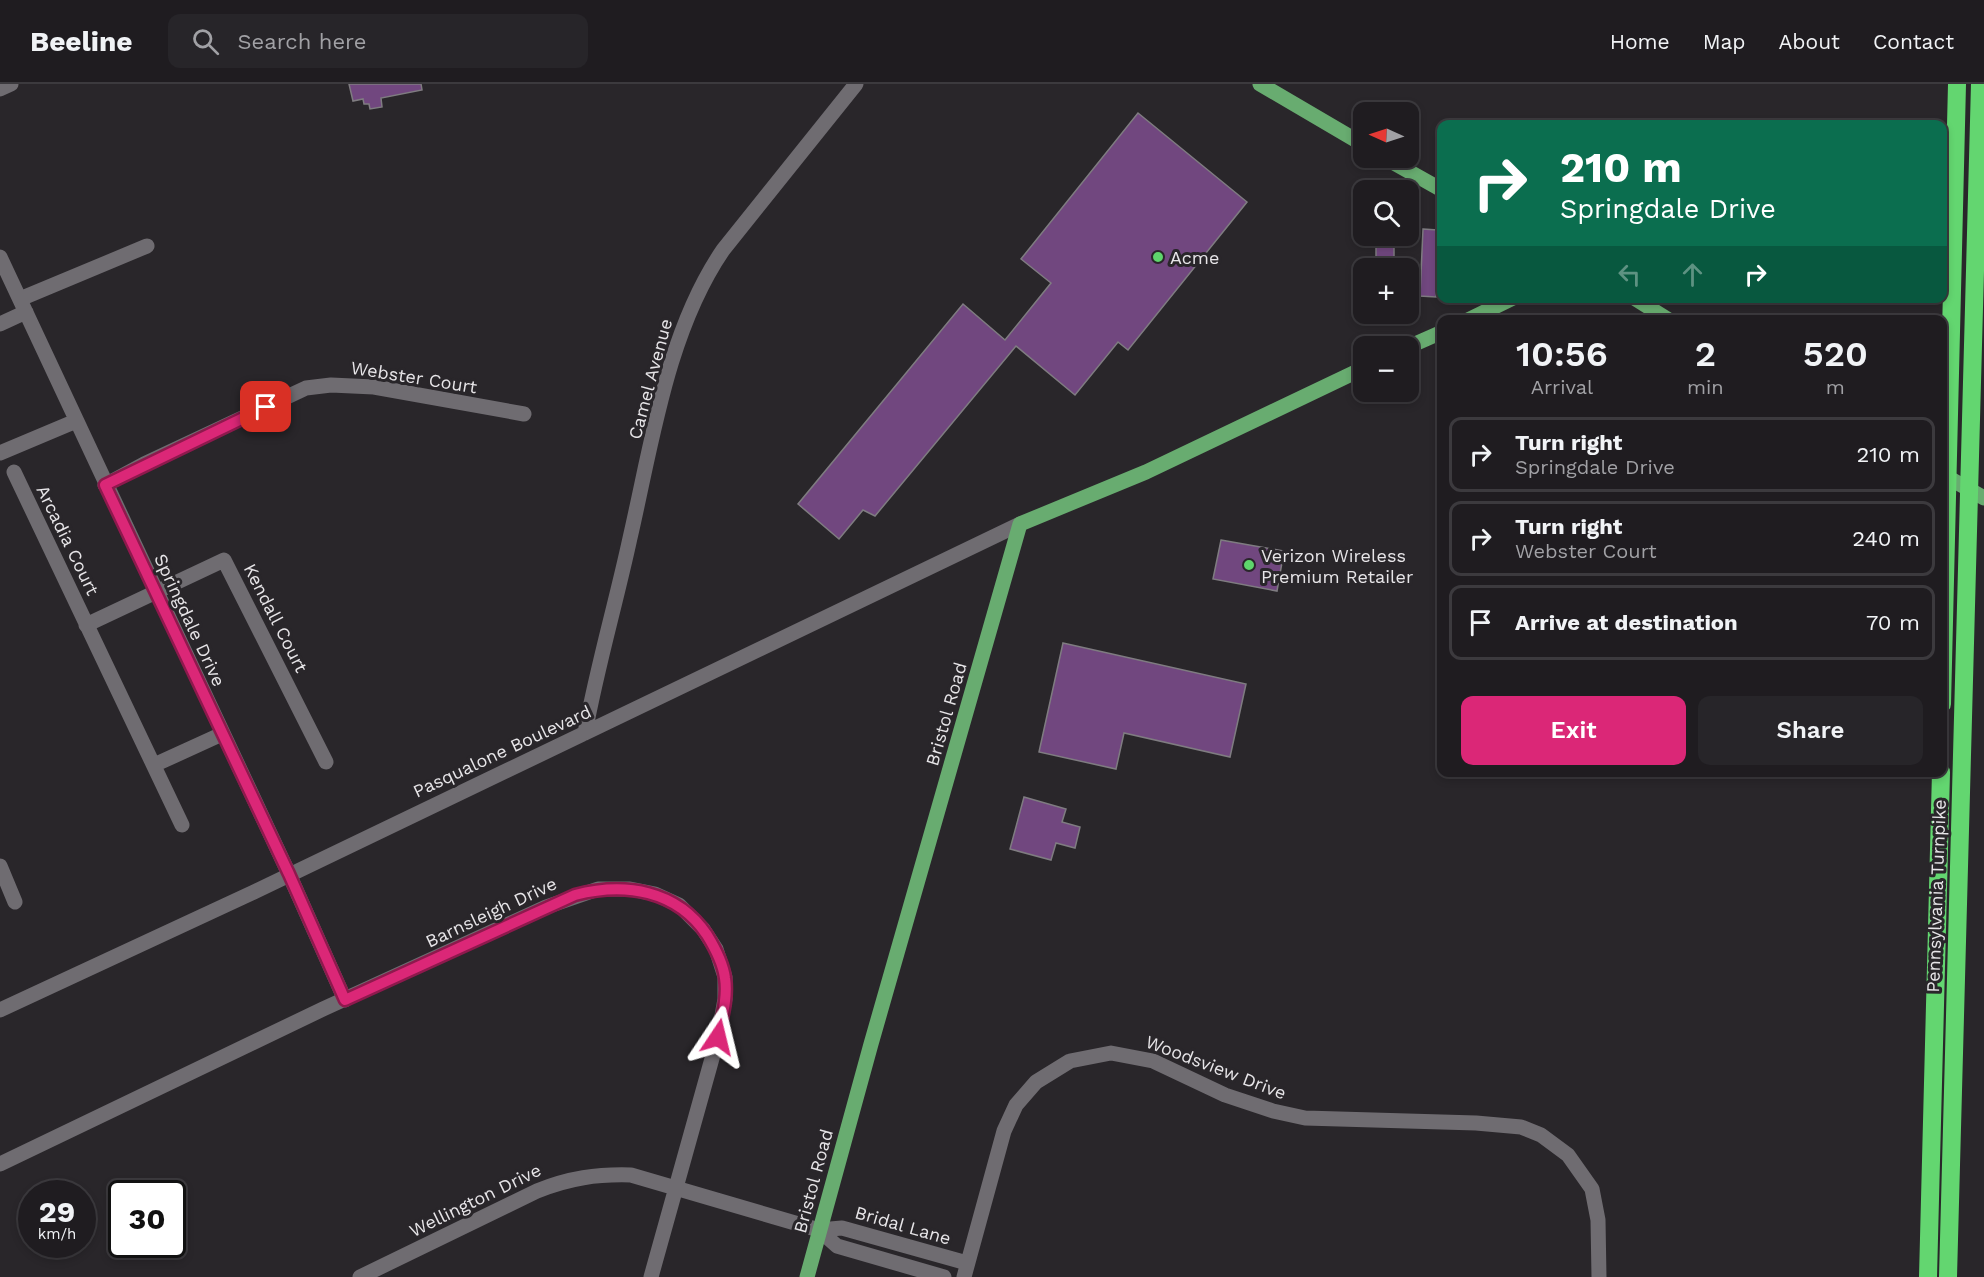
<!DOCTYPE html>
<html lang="en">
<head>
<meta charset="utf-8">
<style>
	body { margin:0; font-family:"Work Sans",sans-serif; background:#272529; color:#f1f3f6; height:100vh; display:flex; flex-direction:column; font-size:22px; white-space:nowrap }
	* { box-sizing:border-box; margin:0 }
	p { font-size:20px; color:#a1a1a5 }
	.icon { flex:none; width:33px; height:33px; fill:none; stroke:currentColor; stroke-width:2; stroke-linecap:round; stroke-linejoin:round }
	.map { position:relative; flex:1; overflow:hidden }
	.side { position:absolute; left:1437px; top:231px; width:510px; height:462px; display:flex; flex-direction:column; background:#1f1c20; border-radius:12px; box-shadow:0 3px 9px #0003,0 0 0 2px #3c3a3e }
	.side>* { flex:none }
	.guide { position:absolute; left:1437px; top:36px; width:510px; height:183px; border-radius:12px; box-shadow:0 3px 9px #0003,0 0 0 2px #3c3a3e; background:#0b6e4f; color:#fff; overflow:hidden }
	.needle { width:39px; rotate:273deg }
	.tools { position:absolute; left:1353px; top:18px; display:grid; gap:12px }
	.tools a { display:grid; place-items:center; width:66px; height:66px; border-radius:12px; background:#1f1c20; box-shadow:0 3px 9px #0003,0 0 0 2px #3c3a3e; font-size:30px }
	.speed { position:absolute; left:18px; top:1096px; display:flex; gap:12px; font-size:30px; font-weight:700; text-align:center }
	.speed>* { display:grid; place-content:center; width:78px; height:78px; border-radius:50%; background:#1f1c20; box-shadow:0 3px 9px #0003,0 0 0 2px #3c3a3e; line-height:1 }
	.speed small { font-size:15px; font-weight:400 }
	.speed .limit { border:3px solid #111; border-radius:9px; background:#fff; color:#111 }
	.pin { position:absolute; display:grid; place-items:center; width:51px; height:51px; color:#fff; margin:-26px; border-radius:12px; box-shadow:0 3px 9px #0006 }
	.me { position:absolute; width:66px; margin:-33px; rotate:10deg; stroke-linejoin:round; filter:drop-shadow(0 0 4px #0008) }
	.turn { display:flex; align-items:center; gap:21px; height:126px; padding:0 24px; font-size:27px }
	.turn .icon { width:78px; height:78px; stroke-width:2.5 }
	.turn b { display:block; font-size:42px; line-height:51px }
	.lanes { display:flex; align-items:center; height:57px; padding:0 24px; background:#0003; justify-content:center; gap:30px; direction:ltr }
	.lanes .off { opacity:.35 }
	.eta { display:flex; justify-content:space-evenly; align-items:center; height:102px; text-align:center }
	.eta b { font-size:36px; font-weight:600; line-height:42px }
	.cta { display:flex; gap:12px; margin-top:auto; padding:12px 24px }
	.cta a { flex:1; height:69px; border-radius:12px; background:#db2777; color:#fff; font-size:24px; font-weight:600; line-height:69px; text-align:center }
	.cta a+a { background:#272529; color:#f1f3f6 }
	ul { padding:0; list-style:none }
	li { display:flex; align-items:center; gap:18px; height:75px; margin:0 12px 9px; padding:0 12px; border:3px solid #3c3a3e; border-radius:12px }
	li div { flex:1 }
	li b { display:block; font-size:22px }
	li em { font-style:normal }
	header { display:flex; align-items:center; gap:36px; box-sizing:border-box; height:84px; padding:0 30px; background:#1f1c20; border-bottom:2px solid #3c3a3e }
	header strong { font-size:28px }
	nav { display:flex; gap:33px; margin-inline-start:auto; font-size:21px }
	.search { width:420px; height:54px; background:#272529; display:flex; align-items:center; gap:15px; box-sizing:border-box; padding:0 21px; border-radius:12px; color:#a1a1a5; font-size:22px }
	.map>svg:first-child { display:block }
	.building { fill:#71477f; stroke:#7f7c81; stroke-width:1.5 }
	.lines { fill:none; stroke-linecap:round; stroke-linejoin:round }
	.minor { stroke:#6f6c71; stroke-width:15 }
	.major { stroke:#68ac70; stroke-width:15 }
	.highway { stroke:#63d670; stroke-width:18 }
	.route-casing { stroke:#8e194d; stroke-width:15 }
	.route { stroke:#db2777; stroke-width:10 }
	.poi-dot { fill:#5ed56c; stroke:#29262a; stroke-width:2 }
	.labels { text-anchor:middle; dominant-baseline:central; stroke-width:6; stroke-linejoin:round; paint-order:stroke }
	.poi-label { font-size:18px; fill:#e7e5e8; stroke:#29262a; text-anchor:start }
	.street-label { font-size:18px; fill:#e7e5e8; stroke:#29262a }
</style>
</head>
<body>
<header>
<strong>Beeline</strong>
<div class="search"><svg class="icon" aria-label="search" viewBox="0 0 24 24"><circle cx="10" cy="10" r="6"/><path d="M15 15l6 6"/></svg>Search here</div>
<nav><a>Home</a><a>Map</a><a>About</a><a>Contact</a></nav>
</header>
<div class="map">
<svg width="1984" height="1193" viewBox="0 0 1984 1193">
	<rect width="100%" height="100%" fill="#29262a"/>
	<path class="building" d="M349 0H421L422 6 381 14 382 23 370 25 369 20H364L363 15 353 17Z
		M1138 29 1247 118 1128 266 1118 258 1075 311 1016 262 875 432 863 426 839 455 798 420 963 220 1005 256 1051 199 1021 175Z
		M1423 145 1437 146 1436 213 1420 212Z
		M1376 160H1394V181H1391V184H1376Z
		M1221 456 1284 467 1277 507 1213 495Z
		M1063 559 1246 600 1230 673 1124 649 1116 685 1039 668Z
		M1024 713 1066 725 1062 738 1080 743 1075 764 1056 759 1051 776 1010 765Z"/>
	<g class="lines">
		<path class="minor" d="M0 5 11 0
			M0 173 289 790 345 916
			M20 215 147 162
			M0 240 26 228
			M0 369 76 337
			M14 388 182 741
			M105 401 144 380 306 304 331 301 374 303 524 330
			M86 541 224 476 326 678
			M585 649C597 583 616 519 630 454 652 359 667 248 723 166L856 0
			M154 681 222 650
			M0 782 15 818
			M0 926 254 808 1020 440
			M0 1080 323 925 546 823 598 805H630L655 810 679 821 703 845 716 865 725 893V915L718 953 651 1193
			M819 1146 837 1162 944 1193
			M360 1193 537 1107C569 1094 597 1090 631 1091L819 1146 842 1144 967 1179
			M964 1193 1004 1047 1016 1021 1036 998 1070 977 1111 969 1153 977 1225 1011 1273 1027 1305 1034 1476 1039 1521 1043 1541 1051 1568 1071 1592 1105 1598 1136 1599 1193"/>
		<path class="major" d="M1260 0 1364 61
			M1385 74 1442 106
			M1634 214 1669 236
			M1468 236 1513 214
			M1408 263 1442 248
			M1942 390 1984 414
			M807 1193 871 960 1020 440 1146 388 1364 284"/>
		<path class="highway" d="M1942 620 1957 0
			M1928 1193 1941 688
			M1948 1193 1980 0"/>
	</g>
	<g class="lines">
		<g class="route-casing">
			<path id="route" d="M266 323 105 401 289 790 345 916 575 811C625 798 677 806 707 851 715 864 723 879 725 894 728 913 722 934 718 953"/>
		</g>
		<use href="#route" class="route"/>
	</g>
	<g class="poi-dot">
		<circle cx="1158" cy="173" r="6"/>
		<circle cx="1249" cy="481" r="6"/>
	</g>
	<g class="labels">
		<g class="poi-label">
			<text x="1170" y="173">Acme</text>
			<text x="1261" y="471">Verizon Wireless<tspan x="1261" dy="21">Premium Retailer</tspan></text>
		</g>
		<g class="street-label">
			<text transform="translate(414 293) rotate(9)">Webster Court</text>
			<text transform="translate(650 295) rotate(-75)">Camel Avenue</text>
			<text transform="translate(68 456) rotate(64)">Arcadia Court</text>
			<text transform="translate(276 534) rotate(63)">Kendall Court</text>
			<text transform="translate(190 536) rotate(65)">Springdale Drive</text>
			<text transform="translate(946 630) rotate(-74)">Bristol Road</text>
			<text transform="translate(502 667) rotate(-25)">Pasqualone Boulevard</text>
			<text transform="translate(1936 812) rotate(-88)">Pennsylvania Turnpike</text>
			<text transform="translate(491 828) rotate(-25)">Barnsleigh Drive</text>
			<text transform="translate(1216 983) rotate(21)">Woodsview Drive</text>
			<text transform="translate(813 1097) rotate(-75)">Bristol Road</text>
			<text transform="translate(475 1116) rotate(-26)">Wellington Drive</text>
			<text transform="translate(903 1141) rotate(16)">Bridal Lane</text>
		</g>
	</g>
</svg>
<div class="tools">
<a><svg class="needle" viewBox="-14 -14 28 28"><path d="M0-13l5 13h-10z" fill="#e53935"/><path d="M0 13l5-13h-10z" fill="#a1a1a5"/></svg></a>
<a><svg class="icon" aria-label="search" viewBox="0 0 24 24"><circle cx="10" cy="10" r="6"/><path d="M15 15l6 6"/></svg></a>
<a>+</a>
<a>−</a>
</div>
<div class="speed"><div>29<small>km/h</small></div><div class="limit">30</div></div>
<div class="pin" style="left:266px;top:323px;background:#d93025"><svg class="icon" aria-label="arrive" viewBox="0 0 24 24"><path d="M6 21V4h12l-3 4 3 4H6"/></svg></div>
<svg class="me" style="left:718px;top:953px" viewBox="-20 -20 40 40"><path d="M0-17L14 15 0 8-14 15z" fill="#db2777" stroke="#fff" stroke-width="4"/></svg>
<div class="guide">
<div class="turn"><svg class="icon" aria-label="right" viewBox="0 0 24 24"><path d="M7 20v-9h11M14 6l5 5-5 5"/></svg><div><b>210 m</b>Springdale Drive</div></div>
<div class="lanes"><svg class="icon off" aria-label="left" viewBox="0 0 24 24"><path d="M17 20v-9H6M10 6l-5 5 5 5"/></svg><svg class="icon off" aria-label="ahead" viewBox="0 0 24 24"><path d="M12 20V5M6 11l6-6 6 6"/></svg><svg class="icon" aria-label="right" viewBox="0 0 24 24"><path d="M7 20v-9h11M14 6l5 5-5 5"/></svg></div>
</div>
<section class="side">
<div class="eta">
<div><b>10:56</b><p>Arrival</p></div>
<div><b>2</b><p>min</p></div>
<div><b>520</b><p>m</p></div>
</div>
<ul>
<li><svg class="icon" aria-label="right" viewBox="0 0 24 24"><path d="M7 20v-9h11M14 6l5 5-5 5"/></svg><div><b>Turn right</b><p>Springdale Drive</p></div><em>210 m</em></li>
<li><svg class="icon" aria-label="right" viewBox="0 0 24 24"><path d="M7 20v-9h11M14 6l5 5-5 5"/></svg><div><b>Turn right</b><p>Webster Court</p></div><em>240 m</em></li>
<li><svg class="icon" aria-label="arrive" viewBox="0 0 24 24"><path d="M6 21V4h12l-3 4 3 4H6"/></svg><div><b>Arrive at destination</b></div><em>70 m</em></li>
</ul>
<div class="cta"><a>Exit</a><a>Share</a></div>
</section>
</div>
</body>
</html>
